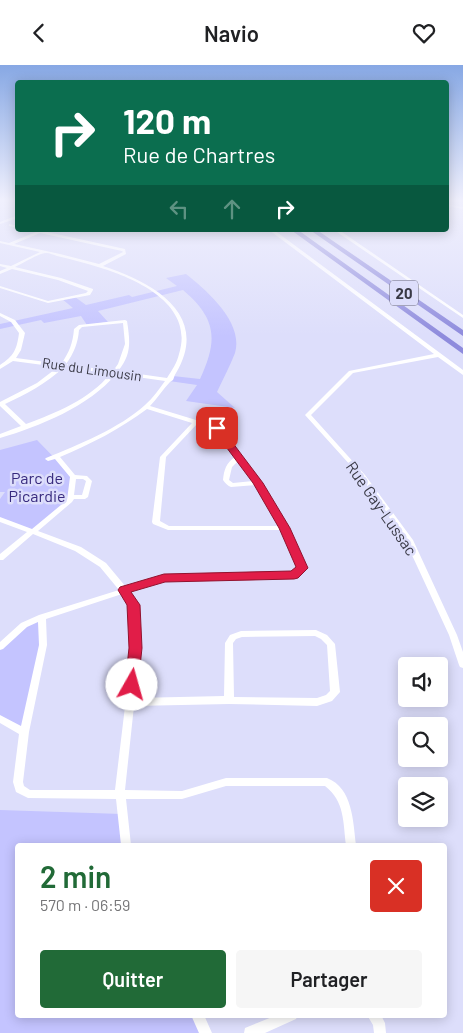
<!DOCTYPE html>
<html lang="fr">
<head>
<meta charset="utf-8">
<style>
	body { margin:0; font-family:Barlow,sans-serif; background:#f6f6f6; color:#202124; height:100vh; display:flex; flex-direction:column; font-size:19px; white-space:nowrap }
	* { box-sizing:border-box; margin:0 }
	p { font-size:16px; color:#757577 }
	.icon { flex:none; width:28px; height:28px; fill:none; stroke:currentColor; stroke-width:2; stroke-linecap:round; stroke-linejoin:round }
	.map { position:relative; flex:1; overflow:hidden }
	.side { position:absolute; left:15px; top:778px; width:432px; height:175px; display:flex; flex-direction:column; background:#fff; border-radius:5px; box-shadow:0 2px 12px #0003 }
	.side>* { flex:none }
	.top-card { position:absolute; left:15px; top:15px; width:434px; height:152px; border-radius:5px; box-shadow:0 2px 12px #0003; background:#0b6e4f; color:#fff; overflow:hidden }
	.buttons { position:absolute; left:398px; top:592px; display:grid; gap:10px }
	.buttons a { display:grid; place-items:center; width:50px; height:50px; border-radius:5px; background:#fff; box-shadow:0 2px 12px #0003; font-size:25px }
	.pin { position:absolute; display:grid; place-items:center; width:42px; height:42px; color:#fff; margin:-21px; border-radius:10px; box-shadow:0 2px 8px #0006 }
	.me { position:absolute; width:55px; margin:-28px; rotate:7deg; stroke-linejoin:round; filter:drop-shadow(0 0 4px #0008) }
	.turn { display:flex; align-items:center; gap:18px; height:105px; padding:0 25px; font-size:22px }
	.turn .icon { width:65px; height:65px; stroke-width:2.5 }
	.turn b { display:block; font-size:35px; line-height:42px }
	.lanes { display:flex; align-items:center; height:48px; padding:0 25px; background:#0003; justify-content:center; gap:25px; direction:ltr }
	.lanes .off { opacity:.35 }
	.round { display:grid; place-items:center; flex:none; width:52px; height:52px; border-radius:5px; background:#f6f6f6 }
	.head { display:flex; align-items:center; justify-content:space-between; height:85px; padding:0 25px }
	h1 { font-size:30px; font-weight:600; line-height:38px; color:#216a37 }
	.cta { display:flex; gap:10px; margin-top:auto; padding:10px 25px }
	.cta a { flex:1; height:58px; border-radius:5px; background:#216a37; color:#fff; font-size:20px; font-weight:600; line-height:58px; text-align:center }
	.cta a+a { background:#f6f6f6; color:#202124 }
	header { display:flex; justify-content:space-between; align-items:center; height:65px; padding:0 25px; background:#fff; font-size:22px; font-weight:600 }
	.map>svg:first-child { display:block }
	.green { fill:#c4c4ff }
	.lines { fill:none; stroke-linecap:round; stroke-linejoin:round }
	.minor { fill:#fff; fill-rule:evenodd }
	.highway { fill:#8e8bdd; fill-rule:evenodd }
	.route { fill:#e11d48; stroke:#92132f }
	.labels { text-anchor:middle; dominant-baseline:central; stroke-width:5; stroke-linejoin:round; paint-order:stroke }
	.far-street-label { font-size:14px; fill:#393945; stroke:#dddefb }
	.shield { fill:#dddefb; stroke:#6a6a7c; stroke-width:1 }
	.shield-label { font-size:15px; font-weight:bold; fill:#393945 }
	.park-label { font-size:16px; fill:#372a7e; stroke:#dddefb }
	.street-label { font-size:16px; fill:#393945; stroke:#dddefb }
</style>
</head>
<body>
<header><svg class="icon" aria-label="back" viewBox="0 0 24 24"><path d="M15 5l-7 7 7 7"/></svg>Navio<svg class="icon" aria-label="heart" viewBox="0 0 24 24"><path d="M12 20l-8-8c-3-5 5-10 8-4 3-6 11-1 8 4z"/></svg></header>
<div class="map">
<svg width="463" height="968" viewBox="0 0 463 968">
	<rect width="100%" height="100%" fill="#dddefb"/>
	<path class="green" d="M186 209C206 225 244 257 235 288 230 301 223 314 217 327L235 343 186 336 197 320 169 316 173 311 200 314C218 275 217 254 183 225L98 246 108 257 87 260 81 251 44 258 41 255 0 264V259L73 243 62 234 75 232 86 240 129 230 132 232 177 221 166 213Z
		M37 375 73 412 70 436 35 466 0 456V434L5 427H0V385Z
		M42 552 43 580 24 667 0 654V582L24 560Z
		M0 745 122 749 126 780H18V950H197L206 968H0Z"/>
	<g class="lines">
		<path class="minor" d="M446 139 463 142V144L446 141Z
			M18 150V153L0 159V157Z
			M9 159 18 161V163L9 161Z
			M30 165H38L125 184 126 189 103 201C152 217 211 249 176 308 174 311 174 313 173 315 172 316 171 316 170 317 163 324 157 334 150 341L219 362 261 418 289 463 306 503 297 512 294 513 164 516 129 527 137 540 140 583 135 633 224 631 225 578 230 570 241 566 316 565 327 570 335 579 340 627 332 636 317 641 229 639 134 641 125 725 182 726 226 713H327C353 723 353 757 356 780H346C343 758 345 736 325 721H226L182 734H126L131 780H121L116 734 28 733 16 727 13 717 19 669 0 658V650L21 661 39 580 38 557 27 562 3 584 0 585V577L21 558 39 550 119 525 100 502 75 486 33 469 3 495H0V489L27 467 0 457V452L32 464 67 435 70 412 55 394 48 396 45 394 46 393C78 380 120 363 145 340 153 333 159 324 165 316L116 309C90 341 38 362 0 373V369L21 361 0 341V337L37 318 58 302 13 296 0 304V300C14 291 17 284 19 268L11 257 0 251V248L15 255 25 268 21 285 16 293 61 299C69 288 73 278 74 264L79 260 125 255 127 256C130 276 132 289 118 306L167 313C172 305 177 298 179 289 195 239 135 213 98 202 85 198 71 194 57 191 54 190 50 188 46 188 39 188 22 199 15 202L61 213 93 224V225L90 230 48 238 0 223V221L48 236 86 228 88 226 58 215 12 204 0 209V206L7 203 0 201V199L11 201 40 187 0 178V176L9 178 36 167ZM40 168 122 186 123 187 99 199 60 189 14 179ZM123 258 125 279 118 299 113 306 66 299C74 288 78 278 79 265L82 262ZM64 302 110 309C90 334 56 348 26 359L5 339C26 329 46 319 64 302ZM147 344 192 358 160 392 152 457 153 459 168 465H282L298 502 292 507 164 510 126 522 106 498 81 482 38 466 72 437 74 434H85L88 432 92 416 87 411 75 410 60 392C91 379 120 364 147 344ZM197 359 215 364 235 392C226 398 224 405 223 415 225 418 228 421 231 422L256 420 280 461H169L160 456 166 392ZM238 396 253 416 233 418 229 415 232 402ZM76 414H83L86 416 82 430H74ZM122 529 129 540 132 583 115 725H30L24 721 23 717 29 667 47 580 46 554ZM315 571 321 574 327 580 330 626 326 630 317 633 234 632 233 578 236 574 242 572Z
			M269 165H274L463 305V310L438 292 353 308 311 350 365 410 413 475 457 570 463 587V603L460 602 459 600 449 570 405 475 361 412 305 350 349 306 434 289Z
			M334 165H339L463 250V253Z
			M191 950H204L212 968H199Z
			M277 950H298L296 954 265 968H244L245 963Z
			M367 950H381L385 958 386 968H374L373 960Z"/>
		<path class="highway" d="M291 165H298L463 283V289Z
			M310 165H317L463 265V271Z"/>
	</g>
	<linearGradient id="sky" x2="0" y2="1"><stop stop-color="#87a8e4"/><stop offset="0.5" stop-color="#f0f0fd"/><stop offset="1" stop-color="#f0f0fd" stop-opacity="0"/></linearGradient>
	<rect width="463" height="271" fill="url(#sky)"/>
	<path class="route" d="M217 360 220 361 263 418 290 463 308 503 298 513 294 514 165 517 131 527 140 540 142 583 138 620 136 623 132 625 127 623 125 620 129 583 127 540 118 525 120 522 164 509 291 506 296 502 279 463 253 418 212 363Z"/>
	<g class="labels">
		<g class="far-street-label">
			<text transform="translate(92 304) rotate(8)">Rue du Limousin</text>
		</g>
		<rect class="shield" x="390" y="215.5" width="28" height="25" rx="4"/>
		<g class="shield-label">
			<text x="404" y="228">20</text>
		</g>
		<g class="park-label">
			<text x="37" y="412">Parc de<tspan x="37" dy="18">Picardie</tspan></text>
		</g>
		<g class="street-label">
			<text transform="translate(382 443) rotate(55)">Rue Gay-Lussac</text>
		</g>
	</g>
</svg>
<div class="buttons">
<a><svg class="icon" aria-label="sound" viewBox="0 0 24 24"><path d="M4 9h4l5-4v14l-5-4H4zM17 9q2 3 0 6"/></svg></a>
<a><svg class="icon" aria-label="search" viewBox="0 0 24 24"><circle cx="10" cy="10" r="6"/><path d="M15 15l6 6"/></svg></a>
<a><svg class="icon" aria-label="layers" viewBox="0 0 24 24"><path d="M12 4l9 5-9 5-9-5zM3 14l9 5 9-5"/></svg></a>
</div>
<div class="pin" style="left:217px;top:363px;background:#d93025"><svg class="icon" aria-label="arrive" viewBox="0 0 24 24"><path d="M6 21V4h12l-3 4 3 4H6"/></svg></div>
<svg class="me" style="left:132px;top:620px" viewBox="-20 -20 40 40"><circle r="19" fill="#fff"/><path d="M0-13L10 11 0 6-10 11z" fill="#e11d48"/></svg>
<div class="top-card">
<div class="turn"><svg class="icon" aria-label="right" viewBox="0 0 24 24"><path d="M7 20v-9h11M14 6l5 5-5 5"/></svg><div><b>120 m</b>Rue de Chartres</div></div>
<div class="lanes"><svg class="icon off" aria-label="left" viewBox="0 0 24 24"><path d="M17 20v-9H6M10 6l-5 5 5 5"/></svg><svg class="icon off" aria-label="ahead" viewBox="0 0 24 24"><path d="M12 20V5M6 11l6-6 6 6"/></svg><svg class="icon" aria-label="right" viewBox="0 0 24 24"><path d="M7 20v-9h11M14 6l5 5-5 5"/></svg></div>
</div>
<section class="side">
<div class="head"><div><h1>2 min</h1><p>570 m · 06:59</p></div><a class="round" style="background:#d93025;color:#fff"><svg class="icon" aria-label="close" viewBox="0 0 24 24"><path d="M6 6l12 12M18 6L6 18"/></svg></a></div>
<div class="cta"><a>Quitter</a><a>Partager</a></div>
</section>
</div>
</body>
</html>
